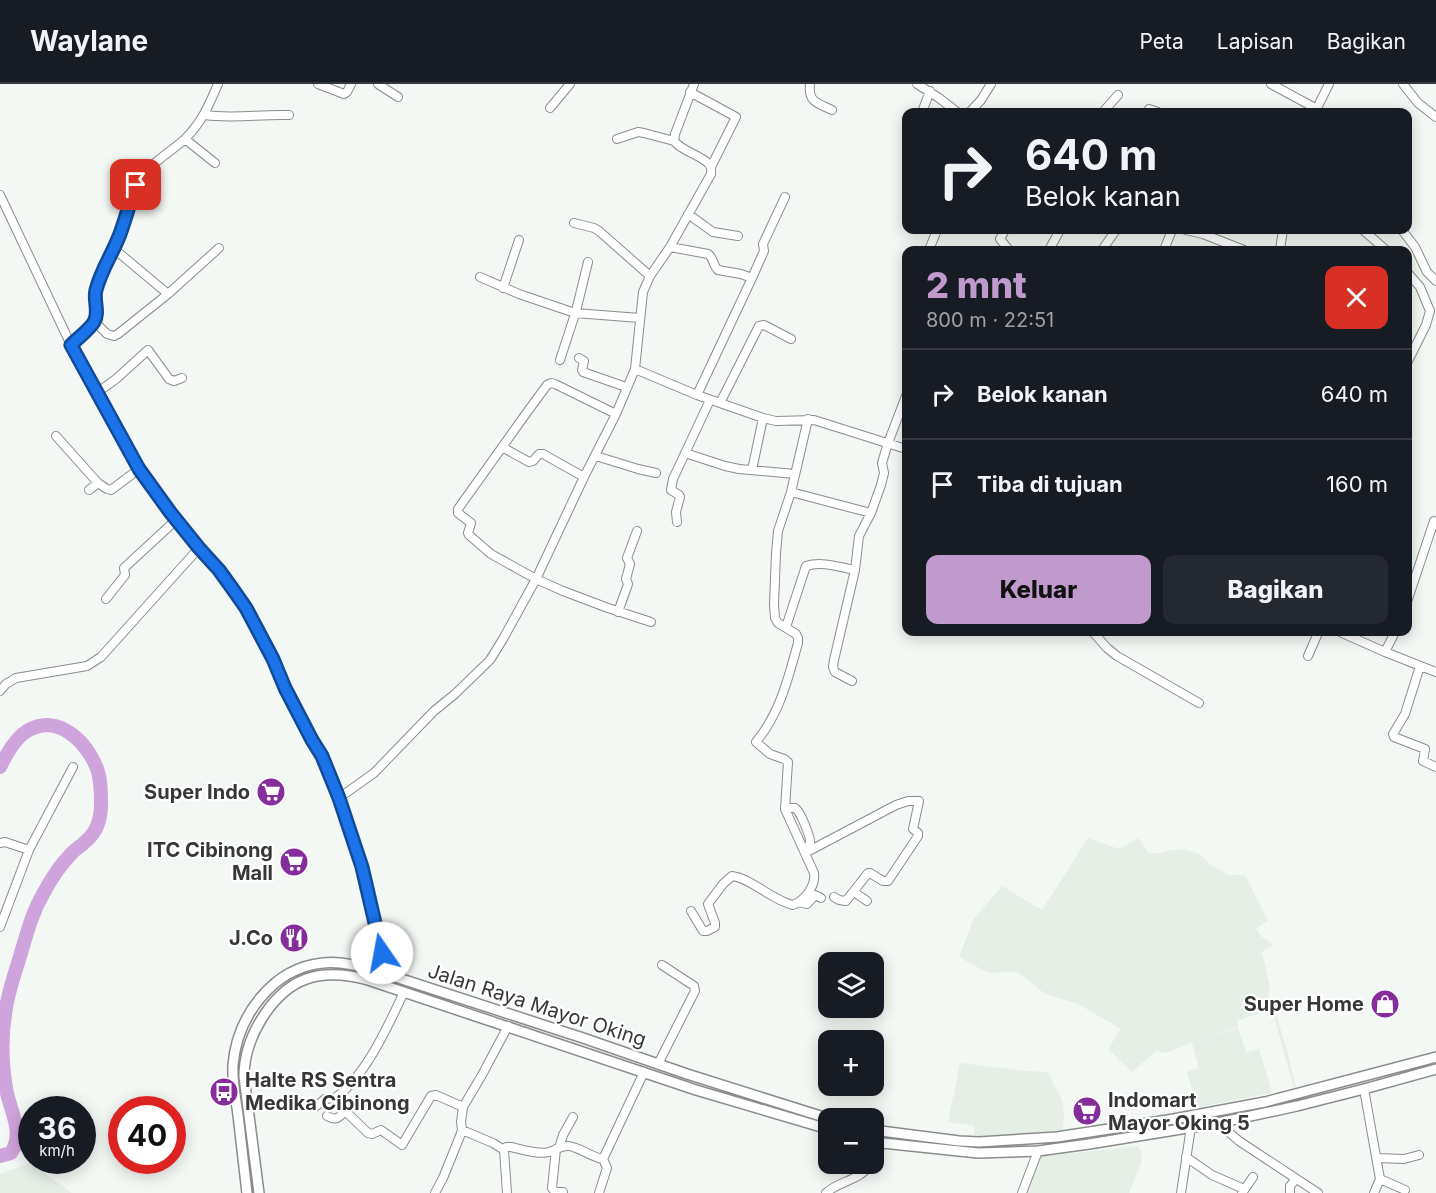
<!DOCTYPE html>
<html lang="id">
<head>
<meta charset="utf-8">
<style>
	body { margin:0; font-family:Inter,sans-serif; background:#242831; color:#f1f3f6; height:100vh; display:flex; flex-direction:column; font-size:22px; white-space:nowrap }
	* { box-sizing:border-box; margin:0 }
	p { font-size:20px; color:#9ea1a6 }
	.icon { flex:none; width:33px; height:33px; fill:none; stroke:currentColor; stroke-width:2; stroke-linecap:round; stroke-linejoin:round }
	.map { position:relative; flex:1; overflow:hidden }
	.drawer { position:absolute; left:902px; top:162px; width:510px; height:390px; display:flex; flex-direction:column; background:#171b24; border-radius:12px; box-shadow:0 3px 15px #0003 }
	.drawer>* { flex:none }
	.hud { position:absolute; left:902px; top:24px; width:510px; height:126px; border-radius:12px; box-shadow:0 3px 15px #0003; background:#171b24; color:#f1f3f6; overflow:hidden }
	.fabs { position:absolute; left:818px; top:868px; display:grid; gap:12px }
	.fabs a { display:grid; place-items:center; width:66px; height:66px; border-radius:12px; background:#171b24; box-shadow:0 3px 15px #0003; font-size:30px }
	.speed { position:absolute; left:18px; top:1012px; display:flex; gap:12px; font-size:30px; font-weight:700; text-align:center }
	.speed>* { display:grid; place-content:center; width:78px; height:78px; border-radius:50%; background:#171b24; box-shadow:0 3px 15px #0003; line-height:1 }
	.speed small { font-size:15px; font-weight:400 }
	.speed .limit { border:9px solid #d22; background:#fff; color:#111 }
	.pin { position:absolute; display:grid; place-items:center; width:51px; height:51px; color:#fff; margin:-26px; border-radius:12px; box-shadow:0 3px 9px #0006 }
	.me { position:absolute; width:66px; margin:-33px; rotate:348deg; stroke-linejoin:round; filter:drop-shadow(0 0 4px #0008) }
	.turn { display:flex; align-items:center; gap:21px; height:126px; padding:0 24px; font-size:27px }
	.turn .icon { width:78px; height:78px; stroke-width:2.5 }
	.turn b { display:block; font-size:42px; line-height:51px }
	.round { display:grid; place-items:center; flex:none; width:63px; height:63px; border-radius:12px; background:#242831 }
	.overview { display:flex; align-items:center; justify-content:space-between; height:102px; padding:0 24px }
	h1 { font-size:36px; font-weight:800; line-height:45px; color:#c09acd }
	.action { display:flex; gap:12px; margin-top:auto; padding:12px 24px }
	.action a { flex:1; height:69px; border-radius:12px; background:#c09acd; color:#111; font-size:24px; font-weight:800; line-height:69px; text-align:center }
	.action a+a { background:#242831; color:#f1f3f6 }
	ul { padding:0; list-style:none }
	li { display:flex; align-items:center; gap:18px; height:90px; padding:0 24px; border-top:2px solid #363941 }
	li div { flex:1 }
	li b { display:block; font-size:22px }
	li em { font-style:normal }
	header { display:flex; align-items:center; gap:36px; box-sizing:border-box; height:84px; padding:0 30px; background:#171b24; border-bottom:2px solid #363941 }
	header strong { font-size:28px }
	nav { display:flex; gap:33px; margin-inline-start:auto; font-size:21px }
	.map>svg:first-child { display:block }
	.built { fill:#e5efe6 }
	.lines { fill:none; stroke-linecap:round; stroke-linejoin:round }
	.river { stroke:#cfa3db; stroke-width:14 }
	.minor-casing { stroke:#8a8e8b; stroke-width:10 }
	.major-casing { stroke:#8a8e8b; stroke-width:12 }
	.minor { stroke:#fff; stroke-width:8 }
	.major { stroke:#fff; stroke-width:9 }
	.route-casing { stroke:#114b97; stroke-width:15 }
	.route { stroke:#1a73e8; stroke-width:10 }
	.labels { text-anchor:middle; dominant-baseline:central; stroke-width:4.5; stroke-linejoin:round; paint-order:stroke }
	.poi-label { font-size:20px; font-weight:bold; fill:#363736; stroke:#fff; text-anchor:end }
	.street-label { font-size:20px; fill:#363736; stroke:#fff }
</style>
</head>
<body>
<header>
<strong>Waylane</strong>
<nav><a>Peta</a><a>Lapisan</a><a>Bagikan</a></nav>
</header>
<div class="map">
<svg width="1436" height="1109" viewBox="0 0 1436 1109">
	<rect width="100%" height="100%" fill="#f4f8f4"/>
	<path class="built" d="M1088 754 1119 765 1138 754 1149 769H1161L1171 766 1184 765 1200 770 1211 781 1229 791H1245L1268 836 1256 845 1262 853 1274 861 1262 868 1270 902 1268 912 1274 922 1287 967 1296 1005H1294L1272 925 1237 937 1238 943 1193 959 1238 944 1246 968 1259 965 1272 1009 1194 1024V1012L1187 988 1199 984 1192 959 1165 969 1156 967 1132 988 1108 965 1121 945 1078 920 1044 909 1017 888 988 889 959 873 973 836 1002 802 1042 826Z
		M960 979 1026 987 1048 988 1062 1016 1064 1029 1063 1046 984 1053 974 1051V1042L948 1038Z
		M1138 1062 1141 1067 1142 1076 1129 1109H1025L1038 1073Z
		M30 1079 72 1109H0V1090Z"/>
	<g class="lines">
		<path class="river" d="M0 683C6 671 15 654 27 647 56 630 83 654 95 680 101 691 101 708 101 720 101 734 97 748 86 757 82 762 76 764 72 769 60 781 51 795 43 810 32 829 27 849 21 869 15 890 7 910 5 931 1 955 2 980 6 1004 9 1026 25 1047 11 1069L0 1072"/>
		<g class="minor-casing">
			<path id="minor" d="M318 0 344 10 347 8 351 0
				M378 0 398 13
				M810 0C808 18 817 19 832 26
				M917 0 939 14 957 28
				M1271 0 1317 25
				M1403 0 1418 19 1436 33
				M690 8 736 33 711 83
				M550 24 570 0
				M1149 25 1158 28
				M922 28 930 7
				M970 28 981 16 991 0
				M1103 28 1118 11
				M1315 28 1329 0
				M205 31C233 35 260 30 289 31
				M185 55 215 79
				M617 55 638 48 644 49 674 57
				M0 111 71 261 139 385 170 428 199 464 219 486 246 524 273 575 292 618 322 672 353 754 367 802 381 860 382 874 374 898
				M688 130 713 148 738 152
				M574 139 594 144 599 147 650 192
				M1005 146 1000 155 1009 166
				M1186 146 1203 150 1244 166
				M1363 146 1386 166
				M1402 146 1415 163 1427 188 1436 197
				M670 163 708 170C714 174 713 182 718 186L741 190 752 194
				M113 164 168 210
				M929 166 937 146
				M1049 166 1060 146
				M1102 166 1116 146
				M1164 166 1172 146
				M1280 166 1283 146
				M1407 188 1420 203 1430 227 1426 241 1407 279
				M480 193 519 210 575 229 640 234
				M503 204 519 156
				M94 237 107 250 114 252 118 250 168 210 219 164
				M71 261C78 254 89 246 94 238 99 229 93 216 96 206 101 187 112 169 119 151 126 135 128 118 136 103 147 80 167 71 185 55 202 38 209 21 218 0
				M579 274 584 277 582 286 583 288 626 303
				M560 276 576 227 588 178
				M635 285 697 311 763 334 776 337 814 336 906 365
				M98 308 116 295 148 266 169 295 174 297 182 294
				M697 311 752 194 764 167 763 160 785 113
				M720 319 759 242 764 241 791 255
				M616 330 555 300 551 299 547 301 525 331 458 425V429L471 439 468 449 469 451 491 470 536 495 563 507 608 524 651 538
				M56 352 98 399
				M502 363 529 378 533 377 539 370H543L584 393
				M685 369 725 382 739 385 795 390
				M596 372 638 385 656 389
				M752 386 763 334
				M89 406 98 399 107 405 111 406 139 385
				M791 408 871 429
				M677 438 676 428 680 413 679 411 671 406 673 395 710 316
				M106 515 125 491 124 484 176 436
				M1407 518 1434 437
				M618 528 627 503 628 500 626 495 630 480 627 474 637 447
				M786 543 806 482C822 477 839 483 855 486
				M1093 548 1107 564 1117 572 1199 619
				M1340 548 1385 568 1436 588
				M1385 568 1395 548
				M1308 572 1318 549
				M1420 582 1405 630 1393 650 1394 653 1425 665 1423 677 1436 683
				M852 597 835 588 833 583 834 576 855 486 859 452 871 429 881 401 884 389 882 379 888 359 906 312
				M0 607 6 600 16 594 87 582 101 573 199 464
				M339 714 374 689 434 627 455 610 490 576 503 555 536 495 584 393 616 330 635 285 643 208 650 192 670 163 711 90C711 85 712 84 709 80 699 70 683 68 674 57L675 50 694 0
				M785 723C787 724 793 724 795 724 800 726 811 754 810 759 809 762 806 765 804 767
				M0 759 5 758 29 766
				M805 769 896 721 908 717H919L913 745 918 749V752L888 797H883L870 789H868L846 817 839 816 834 813
				M854 808 867 817
				M799 818 807 820 815 811 821 814
				M691 827 703 847H707L715 843V839L708 820 723 800 732 792C751 794 773 817 793 821 805 816 816 802 814 789L785 725 788 678 784 675 770 670 756 658C780 629 788 595 798 559V554L796 550 778 539 775 534 774 520 776 469 778 447 791 408 808 335
				M0 843 29 766 73 683
				M658 980 695 907 694 902 662 881
				M1364 1005 1380 1095 1374 1109
				M335 1014 341 1023 368 1049 372 1050 381 1046 402 1061 431 1012 436 1011 463 1023
				M335 1014C366 992 388 942 404 908
				M315 1023 325 1015 335 1014
				M327 1032C336 1037 339 1034 345 1027
				M1218 1039 1239 1057 1318 1109
				M462 1046 493 1059 504 1066
				M559 1064 563 1051 573 1033
				M556 1065 552 1104 555 1108H563
				M504 1066 506 1063H511C521 1065 539 1071 549 1068 555 1067 560 1062 567 1062 576 1061 591 1073 603 1075
				M504 1066 507 1109
				M1186 1073 1212 1091 1244 1105
				M1377 1074 1404 1075 1419 1071
				M603 1075 644 988
				M873 1077 882 1059
				M1380 1095 1405 1106
				M435 1109 443 1094 460 1052 462 1046 461 1038 463 1023 482 991 508 942
				M599 1109 607 1084 603 1075
				M826 1109C840 1096 858 1098 871 1080
				M1022 1109 1038 1067
				M1181 1109 1191 1043
				M1242 1109 1253 1093
				M1290 1109V1102L1296 1095"/>
		</g>
		<g class="major-casing">
			<path id="major" d="M873 1046 959 1057 979 1058 1057 1053 1174 1035 1265 1018 1436 973
				M873 1058 978 1069 1038 1067 1089 1060 1218 1039 1297 1022 1364 1005 1436 985
				M247 1109C244 1083 241 1057 238 1031 236 1015 232 998 233 981 237 933 272 884 323 879 341 877 360 882 377 887L583 954 687 990 830 1035
				M259 1109 244 993C244 973 250 954 261 936 287 893 320 883 368 896L696 1006 828 1045"/>
		</g>
		<use href="#minor" class="minor"/>
		<use href="#major" class="major"/>
	</g>
	<g class="lines">
		<g class="route-casing">
			<path id="route" d="M136 101C130 117 126 134 120 150 113 169 101 186 96 206 93 216 100 228 94 238 89 246 78 254 71 261L139 385 170 428 199 464 219 486 232 504 246 524 273 575 285 604 312 656 322 672 339 714 362 783 382 869"/>
		</g>
		<use href="#route" class="route"/>
	</g>
	<defs>
		<g id="supermarket-disc" transform="scale(1.5)"><circle r="9.5" fill="#852e9b" stroke="#fff"/><path d="M-6-5.5h2.5l.6 2H6L4.5 2H-2.5L-4.4-4H-6ZM-1.5 3.2a1.3 1.3 0 1 0 .1 0ZM3 3.2a1.3 1.3 0 1 0 .1 0Z" fill="#fff"/></g>
		<g id="restaurant-disc" transform="scale(1.5)"><circle r="9.5" fill="#852e9b" stroke="#fff"/><path d="M-5-6h1v4h1v-4h1v4h1v-4h1v5L-1.5 .5V6h-2V.5L-5-1ZM5-6V6H3V1.5H1.5Q1.5-4 5-6Z" fill="#fff"/></g>
		<g id="shop-disc" transform="scale(1.5)"><circle r="9.5" fill="#852e9b" stroke="#fff"/><path d="M-5-2.5h2.3a2.7 3.5 0 0 1 5.4 0H5L5.5 6h-11ZM-1.5-2.5h3a1.5 2.3 0 0 0-3 0Z" fill="#fff"/></g>
		<g id="bus-disc" transform="scale(1.5)"><circle r="9.5" fill="#852e9b" stroke="#fff"/><path d="M-5-6H5V4H4V6H2V4H-2V6H-4V4H-5ZM-3.5-4V0h7V-4ZM-3.5 1.2v1.5H-2V1.2ZM2 1.2v1.5H3.5V1.2Z" fill="#fff"/></g>
	</defs>
	<g fill-rule="evenodd">
		<use href="#supermarket-disc" x="271" y="708"/>
		<use href="#supermarket-disc" x="294" y="778"/>
		<use href="#restaurant-disc" x="294" y="854"/>
		<use href="#shop-disc" x="1385" y="920"/>
		<use href="#bus-disc" x="224" y="1008"/>
		<use href="#supermarket-disc" x="1087" y="1027"/>
	</g>
	<g class="labels">
		<g class="poi-label">
			<text x="250" y="708">Super Indo</text>
			<text x="273" y="766">ITC Cibinong<tspan x="273" dy="23">Mall</tspan></text>
			<text x="273" y="854">J.Co</text>
			<text x="1364" y="920">Super Home</text>
			<text x="245" y="996" text-anchor="start">Halte RS Sentra<tspan x="245" dy="23">Medika Cibinong</tspan></text>
			<text x="1108" y="1016" text-anchor="start">Indomart<tspan x="1108" dy="23">Mayor Oking 5</tspan></text>
		</g>
		<g class="street-label">
			<text transform="translate(537 921) rotate(18)">Jalan Raya Mayor Oking</text>
		</g>
	</g>
</svg>
<div class="fabs">
<a><svg class="icon" aria-label="layers" viewBox="0 0 24 24"><path d="M12 4l9 5-9 5-9-5zM3 14l9 5 9-5"/></svg></a>
<a>+</a>
<a>−</a>
</div>
<div class="speed"><div>36<small>km/h</small></div><div class="limit">40</div></div>
<div class="pin" style="left:136px;top:101px;background:#d93025"><svg class="icon" aria-label="arrive" viewBox="0 0 24 24"><path d="M6 21V4h12l-3 4 3 4H6"/></svg></div>
<svg class="me" style="left:382px;top:869px" viewBox="-20 -20 40 40"><circle r="19" fill="#fff"/><path d="M0-13L10 11 0 6-10 11z" fill="#1a73e8"/></svg>
<div class="hud">
<div class="turn"><svg class="icon" aria-label="right" viewBox="0 0 24 24"><path d="M7 20v-9h11M14 6l5 5-5 5"/></svg><div><b>640 m</b>Belok kanan</div></div>
</div>
<section class="drawer">
<div class="overview"><div><h1>2 mnt</h1><p>800 m · 22:51</p></div><a class="round" style="background:#d93025;color:#fff"><svg class="icon" aria-label="close" viewBox="0 0 24 24"><path d="M6 6l12 12M18 6L6 18"/></svg></a></div>
<ul>
<li><svg class="icon" aria-label="right" viewBox="0 0 24 24"><path d="M7 20v-9h11M14 6l5 5-5 5"/></svg><div><b>Belok kanan</b></div><em>640 m</em></li>
<li><svg class="icon" aria-label="arrive" viewBox="0 0 24 24"><path d="M6 21V4h12l-3 4 3 4H6"/></svg><div><b>Tiba di tujuan</b></div><em>160 m</em></li>
</ul>
<div class="action"><a>Keluar</a><a>Bagikan</a></div>
</section>
</div>
</body>
</html>
